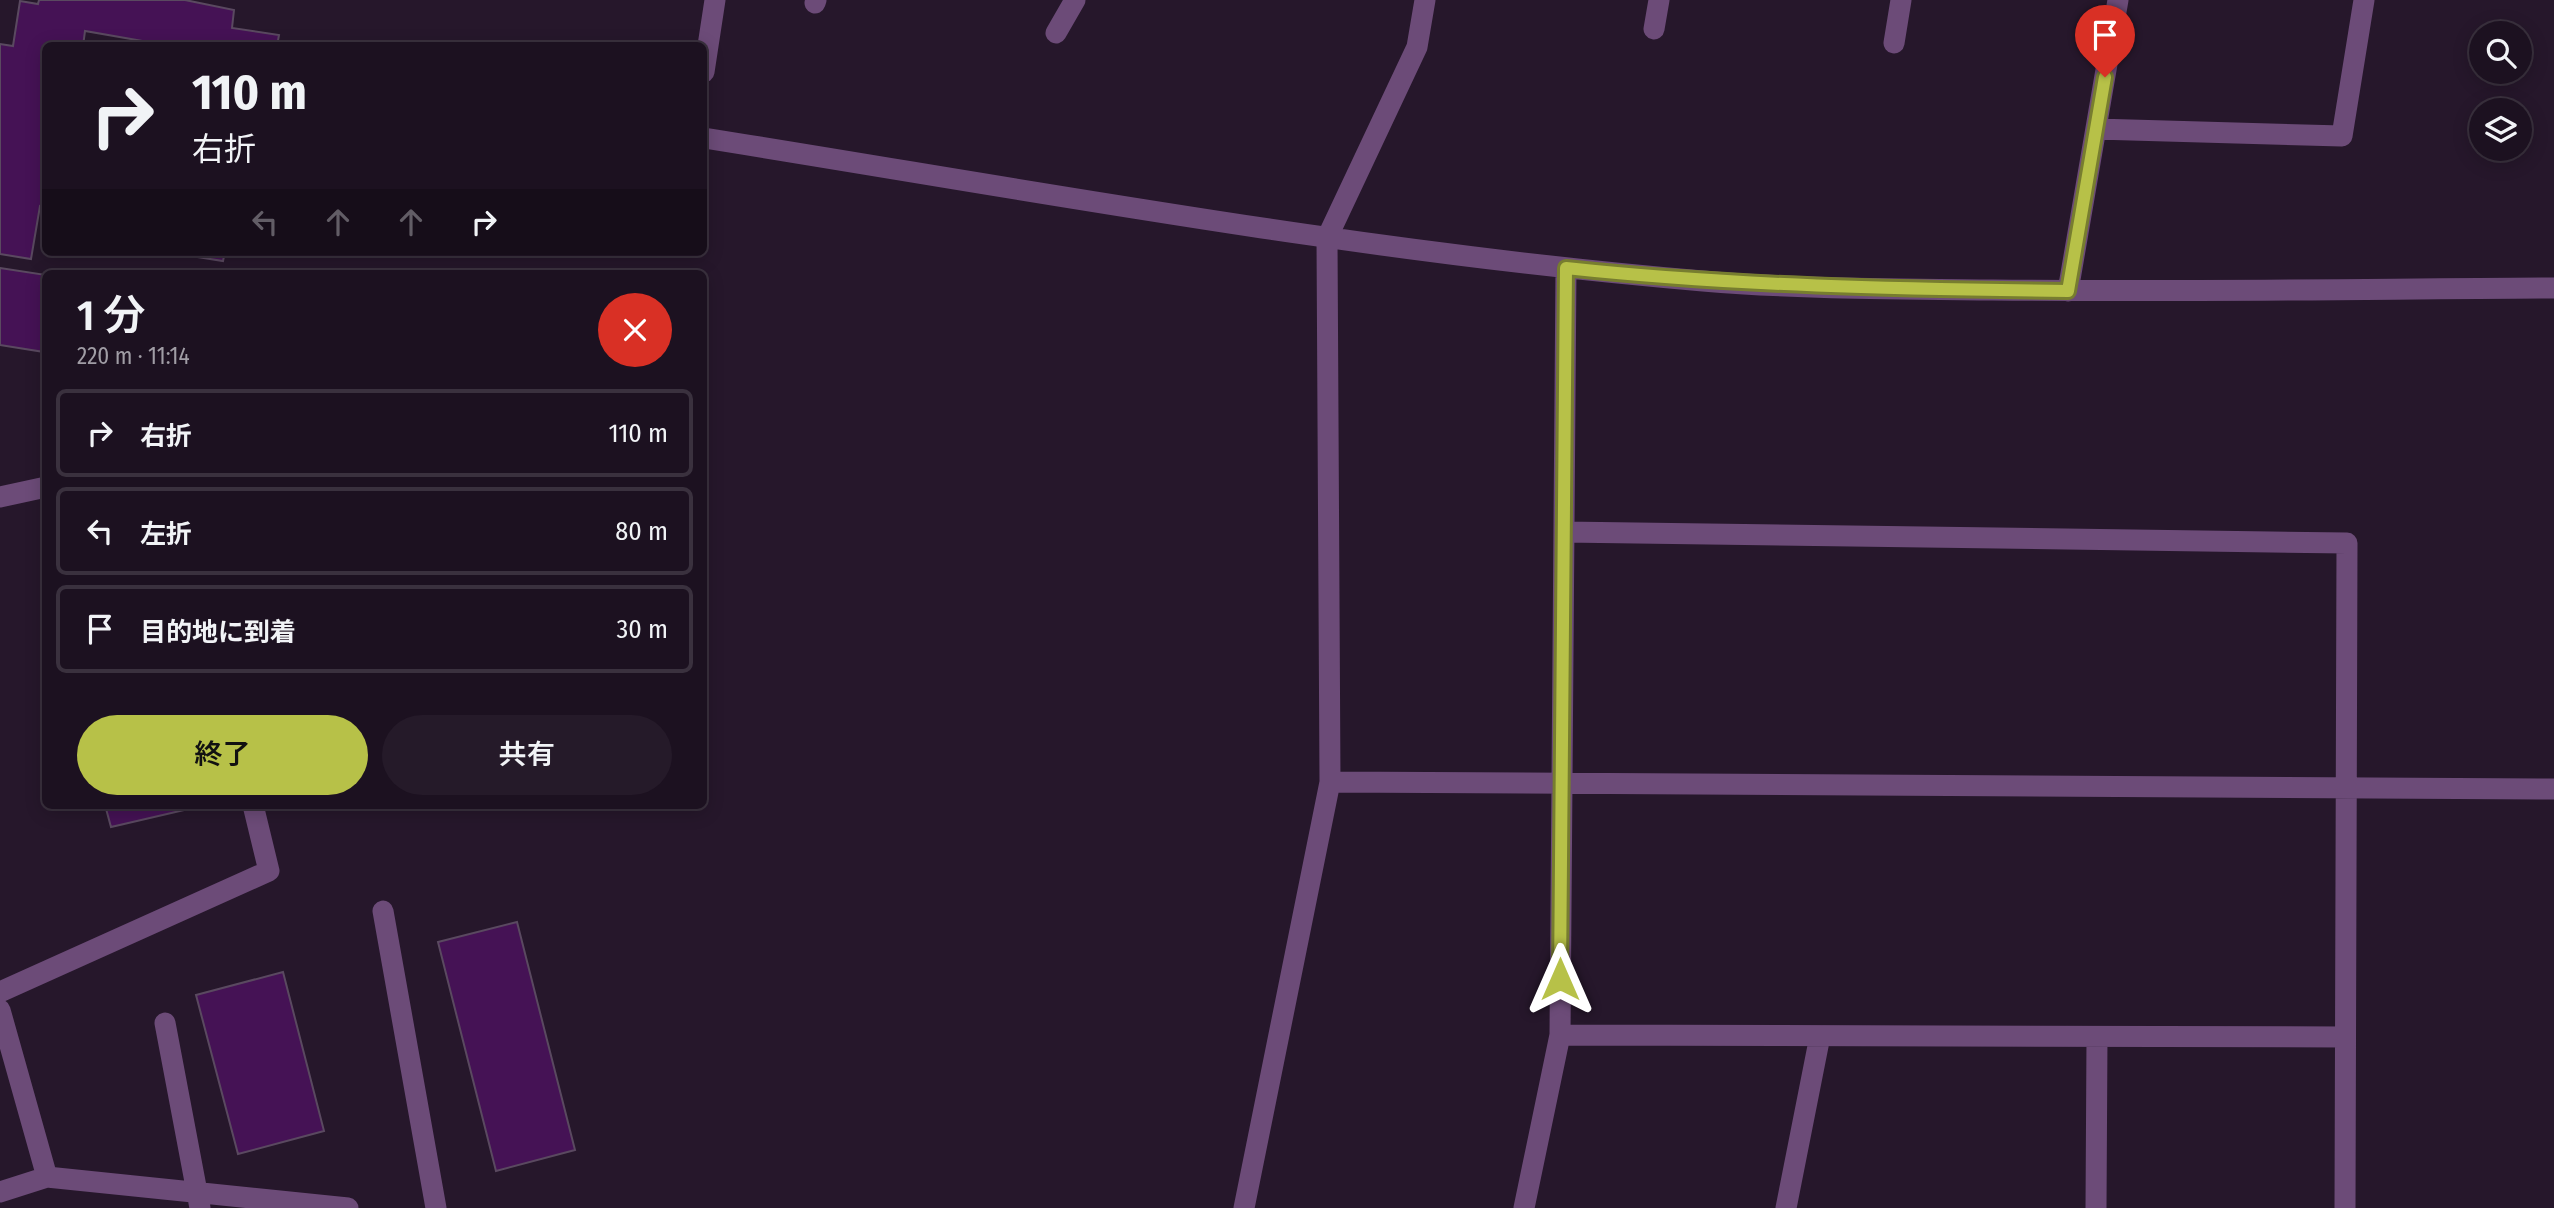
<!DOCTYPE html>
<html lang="ja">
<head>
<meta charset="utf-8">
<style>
	body { margin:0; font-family:"Fira Sans Condensed","Noto Sans JP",sans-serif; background:#251a29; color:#f1f3f6; height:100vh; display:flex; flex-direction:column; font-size:26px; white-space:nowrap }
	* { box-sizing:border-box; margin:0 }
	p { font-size:23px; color:#a09da5 }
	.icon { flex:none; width:38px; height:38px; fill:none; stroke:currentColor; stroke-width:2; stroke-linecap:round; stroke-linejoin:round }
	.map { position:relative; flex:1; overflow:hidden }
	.details { position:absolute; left:42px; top:270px; width:665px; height:539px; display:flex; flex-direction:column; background:#1c1120; border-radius:10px; box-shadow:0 4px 18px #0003,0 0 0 2px #3a313e }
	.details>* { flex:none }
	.top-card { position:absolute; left:42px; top:42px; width:665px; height:214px; border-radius:10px; box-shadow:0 4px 18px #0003,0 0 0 2px #3a313e; background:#1c1120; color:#f1f3f6; overflow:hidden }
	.fabs { position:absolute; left:2469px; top:21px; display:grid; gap:14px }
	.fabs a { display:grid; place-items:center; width:63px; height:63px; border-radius:50%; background:#1c1120; box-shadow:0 4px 18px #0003,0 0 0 2px #3a313e; font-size:35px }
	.pin { position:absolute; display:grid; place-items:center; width:60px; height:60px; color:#fff; margin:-72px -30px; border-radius:50% 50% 50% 0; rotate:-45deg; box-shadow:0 0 7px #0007 }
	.pin .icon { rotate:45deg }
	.me { position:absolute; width:77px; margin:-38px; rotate:0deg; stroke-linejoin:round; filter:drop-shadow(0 0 5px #0008) }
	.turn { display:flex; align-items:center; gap:24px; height:147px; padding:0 35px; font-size:32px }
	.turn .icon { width:91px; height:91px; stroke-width:2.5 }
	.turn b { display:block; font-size:49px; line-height:60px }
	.lanes { display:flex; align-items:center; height:66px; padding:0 35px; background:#0003; justify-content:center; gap:35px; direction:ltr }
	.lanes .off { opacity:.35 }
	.round { display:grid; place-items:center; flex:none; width:74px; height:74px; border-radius:37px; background:#251a29 }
	.headline { display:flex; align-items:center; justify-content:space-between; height:119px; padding:0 35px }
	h1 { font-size:42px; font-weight:600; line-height:52px }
	.primary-button { display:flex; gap:14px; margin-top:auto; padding:14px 35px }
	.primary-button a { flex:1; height:80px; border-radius:42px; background:#b7c148; color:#111; font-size:28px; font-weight:600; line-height:80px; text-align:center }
	.primary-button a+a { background:#251a29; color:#f1f3f6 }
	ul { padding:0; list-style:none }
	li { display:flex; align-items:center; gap:21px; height:88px; margin:0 14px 10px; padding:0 21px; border:4px solid #3a313e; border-radius:10px }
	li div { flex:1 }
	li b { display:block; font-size:26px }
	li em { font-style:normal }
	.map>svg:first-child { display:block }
	.building { fill:#451255; stroke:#5a4960; stroke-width:2 }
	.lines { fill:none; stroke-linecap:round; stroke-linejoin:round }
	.street { stroke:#6c4b78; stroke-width:21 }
	.route-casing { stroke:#777d2f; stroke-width:18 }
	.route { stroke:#b7c148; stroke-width:12 }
</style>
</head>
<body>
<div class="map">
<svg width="2554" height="1208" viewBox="0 0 2554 1208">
	<rect width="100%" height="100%" fill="#26172b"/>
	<path class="building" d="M39 0H185L234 10 232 28 279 35 277 46H171L85 31 83 46H46V207L40 206 31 259 0 254V44L13 46 20 1 38 4Z
		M166 252H225L223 261Z
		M0 268 46 275 44 352 0 345Z
		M105 805H193V808L111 827Z
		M517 922 575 1150 496 1171 438 942Z
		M283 972 324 1131 238 1154 196 995Z"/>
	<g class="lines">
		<path class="street" d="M815 3 816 0
			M1654 29 1659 0
			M1056 33 1075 0
			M1894 43 1901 0
			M704 72 715 0
			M2096 129 2342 136 2364 0
			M704 138C1036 191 1367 253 1703 281 1799 289 1896 289 1993 290 2180 292 2367 289 2554 288
			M2068 291 2118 0
			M0 497 46 487
			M1564 532 2347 543 2345 1208
			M1330 782 2554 789
			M383 911 436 1208
			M0 992 269 871 253 805
			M0 1010 47 1177
			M165 1023 200 1208
			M1560 1035 2345 1037
			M0 1192 47 1177 348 1208
			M1244 1208 1330 782 1327 238 1417 47 1425 0
			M1524 1208 1560 1035 1566 268
			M1786 1208 1820 1036
			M2096 1208 2097 1037"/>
	</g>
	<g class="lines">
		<g class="route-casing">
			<path id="route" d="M1560 979 1566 268C1733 286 1900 289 2068 291L2105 77"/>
		</g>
		<use href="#route" class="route"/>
	</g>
</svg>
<div class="fabs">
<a><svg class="icon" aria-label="search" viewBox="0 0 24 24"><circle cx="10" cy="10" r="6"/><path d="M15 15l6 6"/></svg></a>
<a><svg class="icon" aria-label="layers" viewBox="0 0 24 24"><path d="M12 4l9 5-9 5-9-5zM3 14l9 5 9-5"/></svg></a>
</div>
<div class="pin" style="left:2105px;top:77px;background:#d93025"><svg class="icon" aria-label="arrive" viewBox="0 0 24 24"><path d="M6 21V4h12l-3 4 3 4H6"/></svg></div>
<svg class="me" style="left:1560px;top:979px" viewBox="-20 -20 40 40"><path d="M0-17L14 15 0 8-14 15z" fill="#b7c148" stroke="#fff" stroke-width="4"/></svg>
<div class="top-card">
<div class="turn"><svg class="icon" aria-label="right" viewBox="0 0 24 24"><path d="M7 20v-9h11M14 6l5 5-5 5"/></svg><div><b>110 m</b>右折</div></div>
<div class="lanes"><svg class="icon off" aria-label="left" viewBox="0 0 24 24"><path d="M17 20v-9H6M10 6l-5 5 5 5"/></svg><svg class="icon off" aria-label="ahead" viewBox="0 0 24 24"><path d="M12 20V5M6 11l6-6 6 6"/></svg><svg class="icon off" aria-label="ahead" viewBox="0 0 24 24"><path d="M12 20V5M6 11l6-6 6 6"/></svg><svg class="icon" aria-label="right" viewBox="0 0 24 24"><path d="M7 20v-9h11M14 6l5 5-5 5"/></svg></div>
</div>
<section class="details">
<div class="headline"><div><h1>1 分</h1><p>220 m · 11:14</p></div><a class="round" style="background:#d93025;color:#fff"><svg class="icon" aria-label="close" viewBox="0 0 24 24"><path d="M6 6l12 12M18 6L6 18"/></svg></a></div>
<ul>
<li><svg class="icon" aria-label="right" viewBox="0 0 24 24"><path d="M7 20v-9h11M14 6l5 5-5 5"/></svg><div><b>右折</b></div><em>110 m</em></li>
<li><svg class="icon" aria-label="left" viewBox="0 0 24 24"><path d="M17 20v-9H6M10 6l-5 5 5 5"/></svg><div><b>左折</b></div><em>80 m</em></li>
<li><svg class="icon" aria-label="arrive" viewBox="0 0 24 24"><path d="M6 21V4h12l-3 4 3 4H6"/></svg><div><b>目的地に到着</b></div><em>30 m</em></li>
</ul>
<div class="primary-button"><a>終了</a><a>共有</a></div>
</section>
</div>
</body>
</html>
